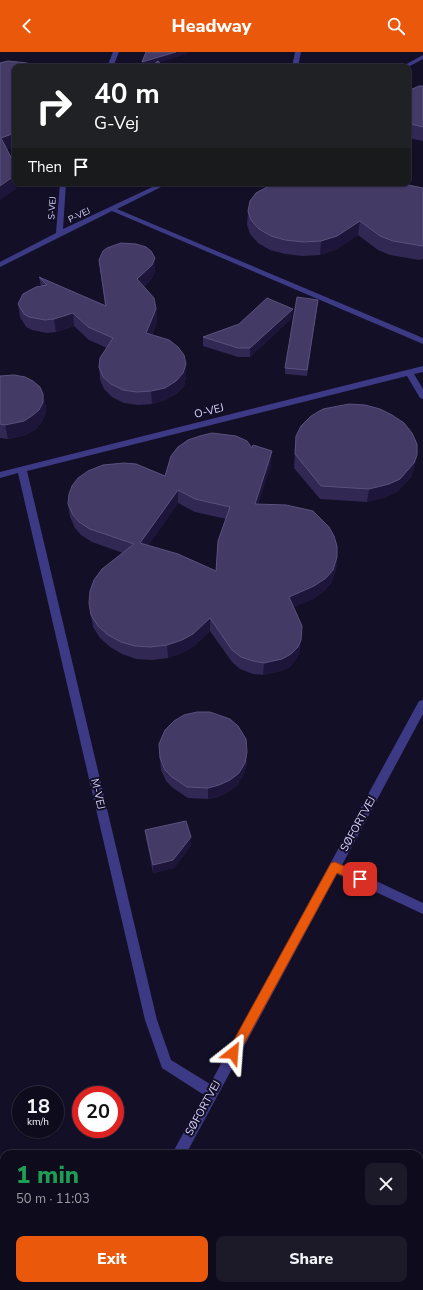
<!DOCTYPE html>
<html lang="en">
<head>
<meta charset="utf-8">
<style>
	body { margin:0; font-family:"Nunito Sans",sans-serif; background:#1c1929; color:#f1f3f6; height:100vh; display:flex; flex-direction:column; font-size:15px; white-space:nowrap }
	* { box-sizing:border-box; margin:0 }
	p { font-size:13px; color:#9b9ba3 }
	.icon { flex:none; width:22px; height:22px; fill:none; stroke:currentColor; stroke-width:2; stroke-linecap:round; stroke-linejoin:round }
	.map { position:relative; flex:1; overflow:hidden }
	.drawer { position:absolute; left:0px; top:1098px; width:423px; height:140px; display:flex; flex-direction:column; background:#0e0b1c; border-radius:12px 12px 0 0; box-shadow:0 1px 3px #0004,0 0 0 1px #2e2b3b }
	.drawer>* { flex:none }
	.top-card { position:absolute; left:12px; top:12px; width:399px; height:122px; border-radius:8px; box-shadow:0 1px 3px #0004,0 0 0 1px #2e2b3b; background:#202124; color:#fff; overflow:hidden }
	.speed { position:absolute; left:12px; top:1034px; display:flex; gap:8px; font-size:20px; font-weight:700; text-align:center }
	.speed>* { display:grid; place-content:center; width:52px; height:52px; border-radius:50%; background:#0e0b1c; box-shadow:0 1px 3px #0004,0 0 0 1px #2e2b3b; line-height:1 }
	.speed small { font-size:10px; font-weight:400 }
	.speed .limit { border:6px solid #d22; background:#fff; color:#111 }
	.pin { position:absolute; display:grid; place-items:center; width:34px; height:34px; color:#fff; margin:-17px; border-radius:8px; box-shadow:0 2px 6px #0006 }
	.me { position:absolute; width:44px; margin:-22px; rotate:28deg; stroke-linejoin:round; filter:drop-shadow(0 0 3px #0008) }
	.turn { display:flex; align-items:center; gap:14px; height:84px; padding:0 16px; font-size:18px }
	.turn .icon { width:52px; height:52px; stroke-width:2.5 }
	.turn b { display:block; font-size:28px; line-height:34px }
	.then { display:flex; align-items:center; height:38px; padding:0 16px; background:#0003; gap:8px; font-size:15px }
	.round { display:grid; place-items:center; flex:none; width:42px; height:42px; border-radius:8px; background:#1c1929 }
	.summary { display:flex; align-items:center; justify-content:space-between; height:68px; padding:0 16px }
	h1 { font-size:24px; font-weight:800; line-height:30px; color:#1e9e55 }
	.primary-button { display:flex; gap:8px; margin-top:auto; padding:8px 16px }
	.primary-button a { flex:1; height:46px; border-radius:8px; background:#ea580c; color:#fff; font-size:16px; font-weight:800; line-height:46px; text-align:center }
	.primary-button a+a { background:#1c1929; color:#f1f3f6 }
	header { display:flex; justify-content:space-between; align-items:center; height:52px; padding:0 16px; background:#ea580c; color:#fff; font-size:18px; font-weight:800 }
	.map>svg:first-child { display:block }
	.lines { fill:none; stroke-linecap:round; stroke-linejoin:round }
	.minor { fill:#3d3a85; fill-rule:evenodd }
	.wall { fill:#312854; fill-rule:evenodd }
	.shaded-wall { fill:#1d163a }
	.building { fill:#433a66; stroke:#5a527e; fill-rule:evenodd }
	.route { fill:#ea580c; stroke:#983908 }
	.labels { text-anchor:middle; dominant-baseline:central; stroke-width:4; stroke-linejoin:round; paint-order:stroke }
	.far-street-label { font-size:9px; fill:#d9d4ff; stroke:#130f26 }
	.street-label { font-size:11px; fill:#d9d4ff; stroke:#130f26 }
</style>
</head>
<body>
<header><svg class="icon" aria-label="back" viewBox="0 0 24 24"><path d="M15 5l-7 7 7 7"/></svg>Headway<svg class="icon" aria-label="search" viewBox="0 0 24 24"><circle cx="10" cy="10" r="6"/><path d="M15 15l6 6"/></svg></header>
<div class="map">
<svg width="423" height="1238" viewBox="0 0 423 1238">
	<rect width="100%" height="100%" fill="#130f26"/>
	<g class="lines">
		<path class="minor" d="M113 0H119L113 15H107Z
			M295 0H301L298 15H292Z
			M423 3V7L408 15H401Z
			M60 131H66L63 177 161 131H169L117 157 423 286V292L112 159 0 215V210L56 181Z
			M423 314V320L414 322 423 337V347L420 346 407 324 27 419 157 968 171 1008 210 1032 419 649 423 648V662L342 813 423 851V862L337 822 186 1102H172L204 1043 162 1016 145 968 18 421 0 426V420Z
			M100 1234H114L112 1238H98Z"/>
	</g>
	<path class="wall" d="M423 34V89L408 86V39Z
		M408 133 423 136V207L419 208 390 203 378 198 358 183 335 198 320 203 302 204 285 202 270 198 258 191 250 182 247 173 248 159Z
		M155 206V219L152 226 144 235 156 257 157 270 152 283 186 325 184 334 176 342 165 348 152 352 138 353 124 351 112 345 104 337 100 328 99 315 107 296 89 288 74 274 56 280 47 281 32 278 26 275 20 265 18 252 41 234 39 225 105 254 99 208Z
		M317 254 307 324 285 322V316Z
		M292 266 250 305H238L203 294V285Z
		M0 324 43 342 46 356 45 364 41 371 36 377 26 383 8 387 0 386Z
		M296 384 417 403 414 417 411 425 397 440 386 445 367 450 320 447 294 416Z
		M252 396 271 413 258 452 337 505 336 518 331 531 324 539 313 547 293 555 300 600 296 607 290 615 281 619 263 623 253 622 240 617 232 610 210 579 194 594 182 601 168 606 152 608 136 607 122 602 110 595 100 586 93 575 91 564 89 551 123 501 92 490 81 483 75 476 70 465 68 452 165 424ZM178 451 195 460 226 467 216 519 148 494Z
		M247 700V711L244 722 238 732 230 739 218 745 208 747 188 746 173 736 166 729 161 718 160 706Z
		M145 778 191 785V793L174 816 153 821 146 786Z"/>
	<path class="shaded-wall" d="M176 0H189L187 2 145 15H143L142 10Z
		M15 81V95L3 99 1 86Z
		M15 122V131H19L16 137 0 148V134Z
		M360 169 358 183 335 198 320 203 321 189Z
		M155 206V219L152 226 138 240 137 227Z
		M156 257 157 270 147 294 146 281Z
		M293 257 292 266 250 305V296Z
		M73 261 74 274 56 280 54 267Z
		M186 312V325L184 334 176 342 165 348 152 352 151 339Z
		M43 342 46 356 45 364 41 371 36 377 26 383 8 387 5 373Z
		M272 399 271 413 254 465 255 452Z
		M417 403 414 417 411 425 397 440 386 445 367 450 369 437Z
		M178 438V451L141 505 140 491Z
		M337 505 336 518 331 531 324 539 313 547 288 558 289 545Z
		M210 566V579L194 594 182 601 168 606 167 593Z
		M301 588 300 600 296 607 290 615 281 619 263 623 264 611Z
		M247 700V711L244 722 238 732 230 739 218 745 208 747V736Z
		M191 785V793L174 816 153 821V813Z"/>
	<path class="building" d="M146 0H176L142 10Z
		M8 9 27 11 33 15H15V81L1 86 15 113V122L14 124 0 134V11Z
		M158 9 163 15H150Z
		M419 34H423V75L408 71V39Z
		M408 107 409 109 408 133 423 136V194L393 189 380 184 360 169 337 184 321 189 303 190 285 188 271 184 259 177 251 168 248 159 250 149 256 141 267 135 279 131H408Z
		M121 191 136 192 146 195 151 199 155 206 152 213 137 227 154 246 156 257 146 281 169 288 178 295 184 303 186 312 183 321 176 329 165 336 151 339 137 340 123 338 111 332 103 325 99 315 100 306 113 286 88 275 73 261 54 267 45 268 29 265 24 262 18 252 23 242 36 235 47 233 39 225 106 254 99 208 103 199 107 196Z
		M297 245 318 248 307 318 285 316Z
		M267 246 293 257 250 296H238L203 285 239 272Z
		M14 323 25 325 33 329 40 335 43 342V350L39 358 33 363 24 369 5 373 0 372V324Z
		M349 352 365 353 380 357 392 363 404 371 412 381 417 392V403L414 411 400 427 389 432 369 437 321 434 295 402 296 384 301 374 311 364 323 357Z
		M212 381 236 384 247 389 252 396 253 393 272 399 255 452 286 453 313 459 329 475 334 484 337 494V505L333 518 326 526 314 534 289 545 302 574 301 588 298 595 291 602 282 607 264 611 253 609 241 605 232 598 210 566 193 582 182 588 167 593 151 595 135 594 121 590 108 583 98 574 91 563 89 551 90 539 94 528 102 517 134 492 90 477 79 470 73 463 68 452 69 442 72 434 78 426 88 419 103 413 124 411 136 412 165 424 171 404 178 395 188 388 200 384ZM178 438 195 447 230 455 218 489 216 519 178 502 140 491Z
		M197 660H210L230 667 238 674 246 687 247 700 245 711 239 721 230 728 219 733 208 736 187 735 172 725 165 718 160 706 159 692 165 678 174 669 184 663Z
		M186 769 191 785 173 808 153 813 145 778Z"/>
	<path class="route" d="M335 810 364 823 365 827 364 830 360 831 337 821 237 1005 233 1007 229 1005 228 1001 229 997 331 811Z"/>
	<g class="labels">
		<g class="far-street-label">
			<text transform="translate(52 156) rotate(-86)">S-VEJ</text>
			<text transform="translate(79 163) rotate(-26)">P-VEJ</text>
		</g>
		<g class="street-label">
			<text transform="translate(209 359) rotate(-14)">O-VEJ</text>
			<text transform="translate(98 742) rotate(77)">M-VEJ</text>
			<text transform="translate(358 772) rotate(-61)">SØFORTVEJ</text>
			<text transform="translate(203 1056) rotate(-61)">SØFORTVEJ</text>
		</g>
	</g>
</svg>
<div class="speed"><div>18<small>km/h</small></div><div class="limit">20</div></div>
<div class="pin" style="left:360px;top:827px;background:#d93025"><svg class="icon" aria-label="arrive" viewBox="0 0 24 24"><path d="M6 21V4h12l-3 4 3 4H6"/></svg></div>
<svg class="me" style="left:233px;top:1001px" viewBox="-20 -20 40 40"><path d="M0-17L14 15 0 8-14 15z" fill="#ea580c" stroke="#fff" stroke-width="4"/></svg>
<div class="top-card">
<div class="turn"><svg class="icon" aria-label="right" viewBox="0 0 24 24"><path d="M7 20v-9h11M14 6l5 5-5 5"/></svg><div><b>40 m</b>G-Vej</div></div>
<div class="then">Then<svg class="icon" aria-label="arrive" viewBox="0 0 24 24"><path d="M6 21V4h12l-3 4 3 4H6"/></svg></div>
</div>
<section class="drawer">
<div class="summary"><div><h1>1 min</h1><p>50 m · 11:03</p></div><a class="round"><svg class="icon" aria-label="close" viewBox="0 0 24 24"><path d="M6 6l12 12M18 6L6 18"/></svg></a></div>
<div class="primary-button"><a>Exit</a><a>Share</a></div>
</section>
</div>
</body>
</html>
